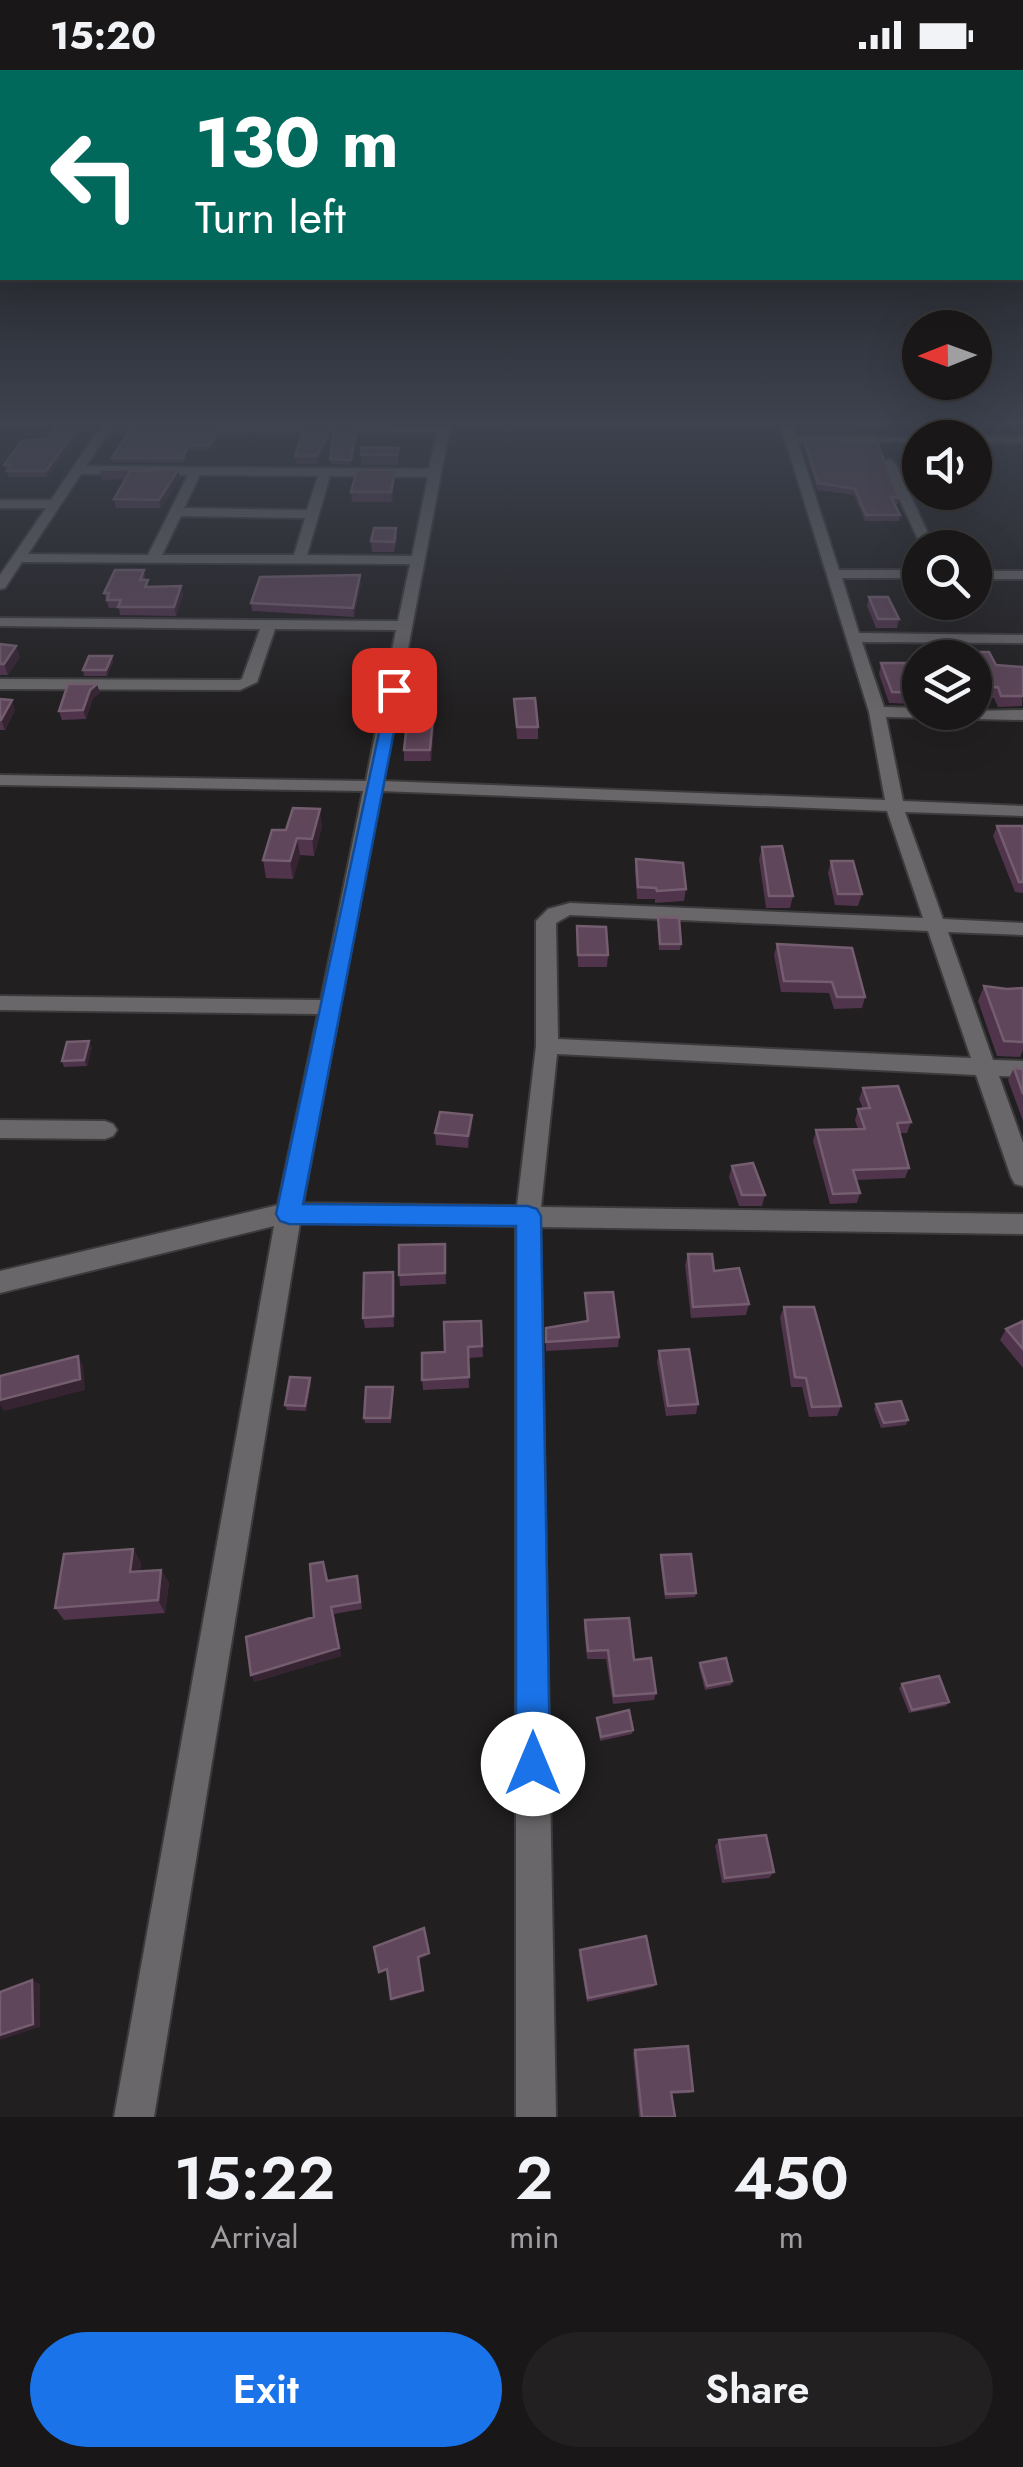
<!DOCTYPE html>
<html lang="en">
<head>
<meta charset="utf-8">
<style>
	body { margin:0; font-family:Jost,sans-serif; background:#222021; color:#f1f3f6; height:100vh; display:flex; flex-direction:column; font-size:38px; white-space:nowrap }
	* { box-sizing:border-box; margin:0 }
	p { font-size:32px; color:#9f9fa2 }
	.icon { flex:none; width:55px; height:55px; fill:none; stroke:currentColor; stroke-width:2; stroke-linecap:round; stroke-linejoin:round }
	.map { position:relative; height:2047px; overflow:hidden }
	.sheet { display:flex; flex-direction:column; background:#191718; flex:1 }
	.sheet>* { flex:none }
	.top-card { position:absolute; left:0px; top:0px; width:1025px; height:210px; box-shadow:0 10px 40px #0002,0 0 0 2px #373637; background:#00695c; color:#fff; overflow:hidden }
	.needle { width:65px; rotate:269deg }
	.fabs { position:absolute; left:902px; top:240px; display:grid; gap:20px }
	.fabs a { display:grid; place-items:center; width:90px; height:90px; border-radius:50%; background:#191718; box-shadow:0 10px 40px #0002,0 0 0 2px #373637; font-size:50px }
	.pin { position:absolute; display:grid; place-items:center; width:85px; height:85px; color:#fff; margin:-42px; border-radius:20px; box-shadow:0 5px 15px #0006 }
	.me { position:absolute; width:110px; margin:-55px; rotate:0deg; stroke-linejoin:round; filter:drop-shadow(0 0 8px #0008) }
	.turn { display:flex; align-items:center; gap:35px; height:210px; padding:0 30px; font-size:45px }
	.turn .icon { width:130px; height:130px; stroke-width:2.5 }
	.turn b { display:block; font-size:70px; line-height:85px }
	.eta { display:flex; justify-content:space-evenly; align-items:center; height:170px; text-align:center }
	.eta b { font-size:60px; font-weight:600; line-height:70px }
	.primary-button { display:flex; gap:20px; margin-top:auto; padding:20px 30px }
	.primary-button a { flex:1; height:115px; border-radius:60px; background:#1a73e8; color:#fff; font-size:40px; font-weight:600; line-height:115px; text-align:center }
	.primary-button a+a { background:#222021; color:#f1f3f6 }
	.status { display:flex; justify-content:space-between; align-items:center; height:70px; padding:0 50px; background:#191718; direction:ltr }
	.status svg { height:28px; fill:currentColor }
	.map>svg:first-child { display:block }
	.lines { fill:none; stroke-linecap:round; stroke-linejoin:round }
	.minor-casing { stroke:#3c3b3c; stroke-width:4 }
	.minor { fill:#696769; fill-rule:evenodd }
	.wall { fill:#50344b }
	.shaded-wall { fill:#372433 }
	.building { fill:#5f465a; stroke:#735d6e; stroke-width:2.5 }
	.route { fill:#1a73e8; stroke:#114b97; stroke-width:2.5 }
</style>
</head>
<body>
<div class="status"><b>15:20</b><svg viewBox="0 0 49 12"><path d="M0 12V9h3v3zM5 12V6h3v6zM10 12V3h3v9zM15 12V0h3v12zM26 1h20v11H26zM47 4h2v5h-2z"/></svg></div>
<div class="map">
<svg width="1023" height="2047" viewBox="0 0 1023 2047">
	<rect width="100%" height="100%" fill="#211f20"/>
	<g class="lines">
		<g class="minor-casing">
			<path id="minor" d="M101 356H450L383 711 885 730 869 642 781 356H793L795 365 925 368H920V372H798L839 500H920V508H842L859 563 1023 565V573L862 572 884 637 920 638V642L1023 640V650L886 647 903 731 1023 736V746L905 742 943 849 1023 853V865L948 862 993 990 1023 991V1007L999 1006 1023 1073V1116L1015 1114 1011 1107 976 1005 557 984 541 1137 1023 1144V1164L540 1157 556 2047H516V1156L300 1153 154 2047H114L274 1156 0 1223V1201L278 1135 318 944 0 940V926L321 930 363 721 0 715V705L366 711 396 560 275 559 257 612 240 620 0 619V609L239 610 242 609 260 559 0 556V548L398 551 410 494 22 492 5 518 0 519V505L46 438H0V430H51ZM110 360 437 362 429 399 86 396ZM81 404 188 405 148 485 28 484ZM200 405 318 406 307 440 184 438ZM330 406 428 407 412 486 307 485ZM181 446 305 448 294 485H162ZM381 721 887 741 923 848 570 833 548 839 536 851V976L517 1136 303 1133ZM570 845 928 861 971 988 558 969 556 853Z
				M975 366 1023 367V373L975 372V368H970Z
				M889 389 895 393 935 478H922L883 393Z
				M975 501H1023V509H975Z
				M0 1050 105 1051 113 1054 117 1060 113 1066 105 1069 0 1068Z"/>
		</g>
		<use href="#minor" class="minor"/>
	</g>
	<path class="wall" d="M56 356H85L48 407H9L4 395 47 369Z
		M802 356H853L852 363 805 361Z
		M331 357 332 365 318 394H296L295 386Z
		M219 364 210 380H188L184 393 113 392 112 388Z
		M357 365 351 395 331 394 330 389Z
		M804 370 899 428 898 434H895L900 445 899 451H865L854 425 817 420 803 376Z
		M399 378 398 395H361V385Z
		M178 400 180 409 161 438H116L114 429 125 409 102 410 100 401Z
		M395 400V410L392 432H352L351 422Z
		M396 458 397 468 394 482H372L371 471Z
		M144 500 145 510 149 517 181 516 183 525 176 546 120 545 119 538H109L104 523Z
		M361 513 354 547 252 541 251 533Z
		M869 527 899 549 897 558H876L867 536Z
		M0 574 20 587 8 605H0Z
		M951 582H989L996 595 1023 597 1022 636 998 637 994 628H975V588H949Z
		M112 586 113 592 107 606H84L83 600Z
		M881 593 920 602V634L889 633 879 604Z
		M100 623 93 628 86 649 62 650 59 641Z
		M0 629 15 640 5 660H0Z
		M514 629 538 657V669H517Z
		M435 647 431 691H404V680Z
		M322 756 314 786 300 785 293 809 266 808 263 790 286 760Z
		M997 756H1023V823L1015 822 993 766Z
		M762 777 793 826 790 838H766L759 789Z
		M636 789 686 819 684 831 655 833V829H637L635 801Z
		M831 791 862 824 858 836 835 835 828 803Z
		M658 847 681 874 680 880H659Z
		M577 856 608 885 607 897H578Z
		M777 874 865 927 862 938 834 939 829 923 781 922 774 885Z
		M984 916 1007 919 1023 918V980L1020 987 997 986 978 931Z
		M92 977 87 996 64 997 62 991Z
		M1014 998 1023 999V1051L1008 1010Z
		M863 1018 911 1052 907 1063H900L909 1098 905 1108 857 1110 860 1123 857 1133 830 1134 813 1071 816 1060 858 1059 855 1050 858 1039H863L859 1029Z
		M472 1056 468 1078 436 1075 435 1063Z
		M732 1096 765 1125 762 1136H739L729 1107Z
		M688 1184 714 1201 749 1234 746 1245 691 1248 685 1195Z
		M445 1185 446 1214 400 1216 399 1205Z
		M393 1202 395 1213 394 1257 365 1258 363 1248Z
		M585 1223 619 1267 618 1277 546 1281V1258L587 1251Z
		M784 1237 841 1336 837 1346 809 1347 802 1317H791L780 1247Z
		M481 1251 483 1287 468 1288 469 1318 423 1320 422 1310 445 1282Z
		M1023 1251V1298L1000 1270 1006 1259Z
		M659 1281 698 1334 696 1344 666 1346 657 1292Z
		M311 1313 306 1341 287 1340 285 1335Z
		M393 1317 391 1353H365L364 1348Z
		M876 1334 908 1350 906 1355 881 1358 874 1339Z
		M133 1479 141 1493 140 1501 161 1500 169 1513 165 1543 64 1550 55 1538Z
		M661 1485 696 1523 695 1527 665 1529 660 1489Z
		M326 1500 328 1511 359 1513 362 1539 334 1544 341 1586 254 1612 314 1547Z
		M585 1550 634 1590 656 1623 654 1630 613 1634 606 1589H587L584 1558Z
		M700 1593 732 1611 731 1615 705 1620 699 1597Z
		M902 1614 949 1632 946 1636 909 1643 899 1618Z
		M597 1648 633 1660 632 1664 600 1671Z
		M719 1770 774 1802 769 1808 722 1813 715 1776Z
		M580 1880 656 1914 653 1917 587 1932 579 1885Z
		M635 1980 693 2021 690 2023 671 2024 675 2047H639L633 1983Z"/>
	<path class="shaded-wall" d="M79 356H85L48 407 46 401Z
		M331 357 332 365 318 394 317 386Z
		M218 360 219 364 210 380V375Z
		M178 400 180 409 161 438 159 430Z
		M395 400V410L392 432 391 422Z
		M360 505 361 513 354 547 353 538Z
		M181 516 183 525 176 546 174 537Z
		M16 576 20 587 8 605 4 594Z
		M112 586 113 592 107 606 106 600Z
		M97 614 100 623 93 628 86 649 83 640 90 620Z
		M12 630 15 640 5 660 1 650Z
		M434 635 435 647 431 691 430 680Z
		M320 739 322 756 314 786 312 769Z
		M297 768 300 785 293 809 290 791Z
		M89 971 92 977 87 996 84 990Z
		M472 1045V1056L468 1078V1066Z
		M393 1202 395 1213 394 1257 393 1246Z
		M78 1286 83 1296 85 1320 4 1341 0 1335V1330Z
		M310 1308 311 1313 306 1341 305 1336Z
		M133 1479 141 1493 138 1515 130 1502Z
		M161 1500 169 1513 165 1543 158 1530Z
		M331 1537 341 1586 254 1612 251 1605Z
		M424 1858 430 1885 419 1890 424 1922 392 1931 391 1929 418 1887Z
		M32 1910 40 1914V1957L0 1970V1965Z"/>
	<path class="building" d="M56 356H79L46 401H7L11 395H4L22 371 47 369Z
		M305 357H331L317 386H295Z
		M131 359 218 360 210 375H187L183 388H112Z
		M334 360H356L351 390 330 389Z
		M804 370 877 372 899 428 891 427 900 445H866L855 419 818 413Z
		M362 377 399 378 397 385H361Z
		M178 400 159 430 114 429 130 401Z
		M357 400H395L391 422H351Z
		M374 458H396L394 472 371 471Z
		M115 500H144L140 510H148L145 517 181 516 174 537H118L121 530H107L109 523H104Z
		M360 505 353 538 251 533 260 507Z
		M869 527H888L899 549H878Z
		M0 574 16 576 4 594H0Z
		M951 582H989L996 595 1023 597V626H1001L998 617 975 618V588H953Z
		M89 586H112L106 600H83Z
		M881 593H913L916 603 920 602V623L892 622Z
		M68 614H97L90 620 83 640 59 641Z
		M535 628 538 657H517L514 629Z
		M0 629 12 630 1 650H0Z
		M409 635H434L430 680H404Z
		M293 738 320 739 312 769 297 768 290 791 263 790 272 760H286Z
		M997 756H1023V812H1019Z
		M782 776 793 826H769L762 777Z
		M636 789 683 793 686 819 657 821 656 818 638 817Z
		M831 791H853L862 824H838Z
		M658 847 679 848 681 874H660Z
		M577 856 606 857 608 885H578Z
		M777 874 852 878 865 927H837L832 912 784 911Z
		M984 916 1007 919 1023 918V972L1004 971Z
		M89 971 84 990 62 991 67 972Z
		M1014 998 1023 999V1024Z
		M898 1016 911 1052 897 1053 909 1098 853 1100 860 1123 833 1124 816 1060 865 1059 858 1039 870 1038 863 1018Z
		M440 1042 472 1045 468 1066 435 1063Z
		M753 1093 765 1125H742L732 1096Z
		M445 1174V1203L399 1205V1175Z
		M688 1184H712L714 1201 739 1198 749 1234 693 1237Z
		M393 1202V1246L363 1248 364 1203Z
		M613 1222 619 1267 546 1272V1258L588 1251 585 1223Z
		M784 1237H814L841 1336 812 1337 806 1308 795 1307Z
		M481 1251 482 1276 468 1277 469 1307 422 1310V1283L445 1282 444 1252Z
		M1023 1251V1279L1006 1259Z
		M689 1279 698 1334 668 1336 659 1281Z
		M78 1286 80 1309 0 1330V1306Z
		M290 1307 310 1308 305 1336 285 1335Z
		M366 1317H393L390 1348H364Z
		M901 1331 908 1350 884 1353 876 1334Z
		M133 1479 130 1502 161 1500 158 1530 55 1538 64 1484Z
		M691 1484 696 1523 666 1524 661 1485Z
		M323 1492 327 1511 357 1506 360 1532 331 1537 339 1578 251 1605 246 1567 314 1547 310 1494Z
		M629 1548 634 1590 651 1588 656 1623 614 1626 608 1580 588 1581 585 1550Z
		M726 1588 732 1611 707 1616 700 1593Z
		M939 1606 949 1632 912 1640 902 1614Z
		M629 1640 633 1660 601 1667 597 1648Z
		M766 1765 774 1802 725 1808 719 1770Z
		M424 1858 429 1883 418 1887 423 1920 391 1929 387 1899 379 1902 374 1877Z
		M646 1866 656 1914 588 1928 580 1880Z
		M32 1910 33 1954 0 1965V1922Z
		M688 1976 693 2021 671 2022 675 2047H642L635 1980Z"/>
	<linearGradient id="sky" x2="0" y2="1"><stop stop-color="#121112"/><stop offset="0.55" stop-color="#3d424e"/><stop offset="1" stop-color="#3d424e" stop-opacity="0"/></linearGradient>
	<rect width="1023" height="643" fill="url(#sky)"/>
	<path class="route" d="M389 616 402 620 303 1134 528 1136 537 1139 541 1146 550 1694 545 1706 533 1711 521 1706 516 1694V1156L289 1154 280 1151 276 1144Z"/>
</svg>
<div class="fabs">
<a><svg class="needle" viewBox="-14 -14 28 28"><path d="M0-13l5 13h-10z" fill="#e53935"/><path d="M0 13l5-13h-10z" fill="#9f9fa2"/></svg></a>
<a><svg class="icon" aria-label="sound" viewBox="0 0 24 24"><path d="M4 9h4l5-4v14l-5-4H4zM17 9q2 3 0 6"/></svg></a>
<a><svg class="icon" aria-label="search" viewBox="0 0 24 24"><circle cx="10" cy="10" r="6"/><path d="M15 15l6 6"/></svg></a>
<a><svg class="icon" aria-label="layers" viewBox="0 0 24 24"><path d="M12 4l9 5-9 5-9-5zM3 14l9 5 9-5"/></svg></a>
</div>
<div class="pin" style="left:394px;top:620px;background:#d93025"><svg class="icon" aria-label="arrive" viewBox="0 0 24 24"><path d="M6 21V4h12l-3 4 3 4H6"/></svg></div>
<svg class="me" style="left:533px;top:1694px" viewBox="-20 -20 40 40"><circle r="19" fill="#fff"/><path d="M0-13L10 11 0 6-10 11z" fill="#1a73e8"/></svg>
<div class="top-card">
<div class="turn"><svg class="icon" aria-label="left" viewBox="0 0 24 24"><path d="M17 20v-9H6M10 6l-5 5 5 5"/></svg><div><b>130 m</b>Turn left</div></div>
</div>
</div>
<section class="sheet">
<div class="eta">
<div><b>15:22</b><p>Arrival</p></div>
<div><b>2</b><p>min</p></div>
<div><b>450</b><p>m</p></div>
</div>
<div class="primary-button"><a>Exit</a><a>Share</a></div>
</section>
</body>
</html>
